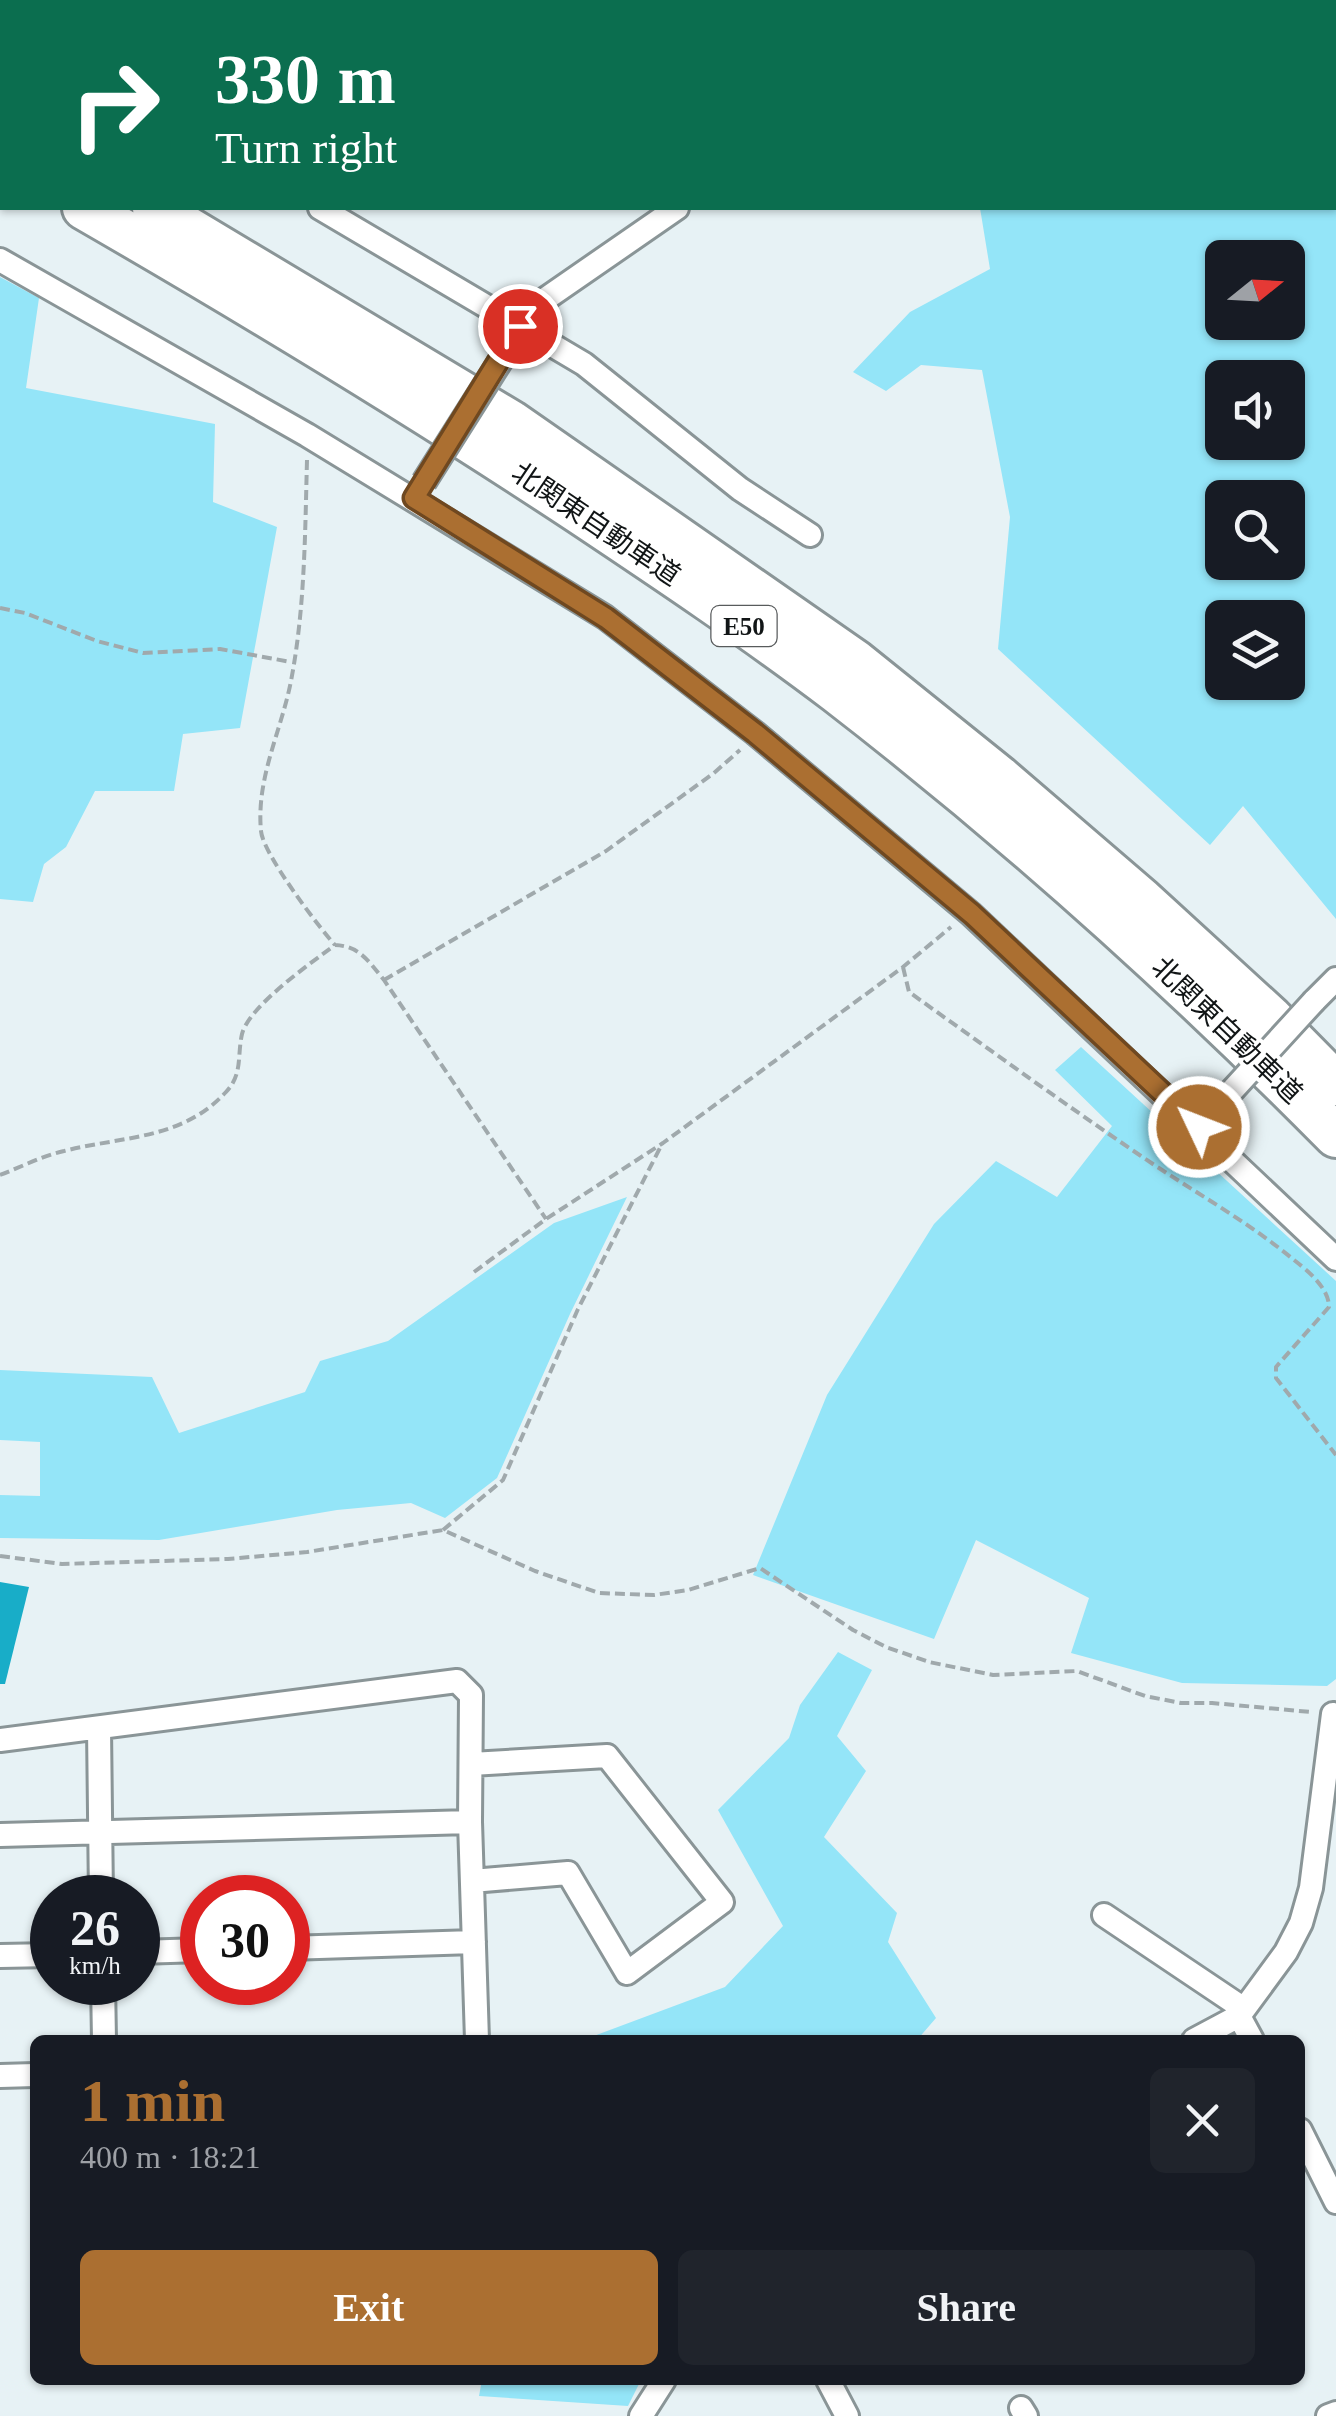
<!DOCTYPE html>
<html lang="en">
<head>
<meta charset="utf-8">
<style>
	body { margin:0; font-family:"Times New Roman","Noto Sans JP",serif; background:#20242c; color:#f1f3f6; height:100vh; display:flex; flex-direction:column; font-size:38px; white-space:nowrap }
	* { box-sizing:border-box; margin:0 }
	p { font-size:32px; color:#9ea1a6 }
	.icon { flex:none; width:55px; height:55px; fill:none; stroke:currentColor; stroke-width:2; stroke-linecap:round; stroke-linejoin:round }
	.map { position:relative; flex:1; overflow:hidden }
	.side { position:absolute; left:30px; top:2035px; width:1275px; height:350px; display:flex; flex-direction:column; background:#171b24; border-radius:15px; box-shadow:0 2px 8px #0004 }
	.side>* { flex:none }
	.top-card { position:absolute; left:0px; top:0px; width:1338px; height:210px; box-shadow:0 2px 8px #0004; background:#0b6e4f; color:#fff; overflow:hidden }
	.needle { width:65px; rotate:72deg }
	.tools { position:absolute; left:1205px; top:240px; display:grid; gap:20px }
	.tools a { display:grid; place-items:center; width:100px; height:100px; border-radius:15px; background:#171b24; box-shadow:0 2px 8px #0004; font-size:50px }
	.speed { position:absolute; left:30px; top:1875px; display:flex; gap:20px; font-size:50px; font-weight:700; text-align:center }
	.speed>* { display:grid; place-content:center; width:130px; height:130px; border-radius:50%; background:#171b24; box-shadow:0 2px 8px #0004; line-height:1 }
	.speed small { font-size:25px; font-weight:400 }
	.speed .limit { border:15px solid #d22; background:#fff; color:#111 }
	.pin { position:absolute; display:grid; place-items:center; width:85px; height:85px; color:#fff; margin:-42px; border:5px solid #fff; border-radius:50%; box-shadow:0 2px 10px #0007 }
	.me { position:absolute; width:110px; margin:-55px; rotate:313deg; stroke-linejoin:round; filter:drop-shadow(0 0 8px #0008) }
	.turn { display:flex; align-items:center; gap:35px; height:210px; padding:0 50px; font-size:45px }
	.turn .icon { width:130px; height:130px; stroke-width:2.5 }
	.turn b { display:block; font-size:70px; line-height:85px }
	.round { display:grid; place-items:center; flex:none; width:105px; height:105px; border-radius:15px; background:#20242c }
	.overview { display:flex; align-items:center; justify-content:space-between; height:170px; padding:0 50px }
	h1 { font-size:60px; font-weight:700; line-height:75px; color:#ab6f31 }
	.cta { display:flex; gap:20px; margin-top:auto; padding:20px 50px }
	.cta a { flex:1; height:115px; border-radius:15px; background:#ab6f31; color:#fff; font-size:40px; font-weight:700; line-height:115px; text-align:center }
	.cta a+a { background:#20242c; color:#f1f3f6 }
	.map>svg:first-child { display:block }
	.green { fill:#94e5f8; fill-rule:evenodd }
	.water { fill:#18adc8 }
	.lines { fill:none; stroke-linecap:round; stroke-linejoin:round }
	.minor-casing { stroke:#8a9597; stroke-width:28 }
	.motorway-casing { stroke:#8a9597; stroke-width:48 }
	.path { stroke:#a0a9ac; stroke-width:4; stroke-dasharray:10 5; stroke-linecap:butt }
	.minor { stroke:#fff; stroke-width:22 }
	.motorway { stroke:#fff; stroke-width:42 }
	.minor-bridge-casing { stroke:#8a9597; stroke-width:28; stroke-linecap:butt }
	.minor-bridge { stroke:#fff; stroke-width:22 }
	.route-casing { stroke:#6f4820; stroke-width:25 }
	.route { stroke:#ab6f31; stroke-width:18 }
	.labels { text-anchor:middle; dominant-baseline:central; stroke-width:8; stroke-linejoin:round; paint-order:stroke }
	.shield { fill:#fff; stroke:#585b5c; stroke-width:2.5 }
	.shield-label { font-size:25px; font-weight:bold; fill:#111516 }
	.street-label { font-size:28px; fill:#111516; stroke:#fff }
</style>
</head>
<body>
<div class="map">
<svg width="1336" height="2416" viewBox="0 0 1336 2416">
	<rect width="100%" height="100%" fill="#e7f2f5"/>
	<path class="green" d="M590 0H1182L1184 2H593Z
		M1336 91V919L1243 806 1210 845 998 649 1010 517 982 370 921 365 886 391 853 372 910 312 990 269 980 208H1335ZM1222 258H1288V322H1222ZM1222 378H1288V442H1222ZM1222 498H1288V562H1222ZM1222 618H1288V682H1222Z
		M0 277 39 298 26 388 215 424 213 502 277 527 240 728 183 734 174 791H95L66 847 44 864 33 902 0 899Z
		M1081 1047 1336 1281V1679L1327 1686 1182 1683 1071 1653 1089 1598 976 1540 934 1639 753 1575 827 1395 934 1224 996 1161 1057 1197 1112 1126 1055 1070Z
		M627 1197 570 1314 497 1478 445 1518 411 1503 337 1510 159 1540 0 1538V1495L40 1496V1442L0 1440V1370L152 1377 179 1433 305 1392 320 1361 388 1341 554 1223Z
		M838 1652 872 1670 837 1736 866 1771 824 1837 897 1913 888 1942 936 2018 917 2040H583L725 1987 783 1926 718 1810 789 1738 800 1705Z
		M482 2380H641L628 2406 479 2396Z"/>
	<path class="water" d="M0 1582 29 1587 5 1684H0Z"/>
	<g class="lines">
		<g class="minor-casing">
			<path id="minor" d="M1025 2 1028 0
				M0 48 2 49
				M320 208 584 364 740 489 810 535
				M0 260 307 435 605 617 755 733 971 914 1336 1259
				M515 338 528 311 677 208
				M1314 1001 1336 979
				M99 1728 101 1898
				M0 1740 457 1681 471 1695 470 1822 477 2040
				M471 1764 607 1756 722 1902 627 1973 568 1873 472 1881
				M0 1835 470 1822
				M1104 1915 1244 2009
				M288 1948 474 1942
				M138 1952 202 1950
				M0 1956 52 1955
				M103 1982 104 2040
				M1239 2016 1252 2040
				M1194 2040 1239 2016 1286 1952 1301 1923 1311 1888 1333 1714
				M0 2076 35 2075
				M1300 2130 1336 2202
				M828 2380 847 2416
				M1021 2408 1026 2416
				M641 2416 664 2380
				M1328 2416 1336 2413"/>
		</g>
		<g class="motorway-casing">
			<path id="motorway" d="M0 120 2 122
				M0 161 2 162
				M84 208C252 305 417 405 579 512 666 570 754 629 837 692 1013 828 1180 978 1336 1136
				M154 208 511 422 856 662 999 777 1142 900 1271 1018 1336 1084"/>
		</g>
		<path class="path" d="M307 460C305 534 305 608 291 681 281 732 256 778 261 831 263 854 318 926 335 945
			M0 608 25 613 97 641 143 653 220 649 291 662
			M903 967 909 992C986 1047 1063 1103 1141 1156 1192 1191 1246 1220 1294 1260 1308 1271 1329 1288 1329 1307L1276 1367V1378L1336 1455
			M384 980 606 851 714 773 740 750
			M0 1175C21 1167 42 1156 64 1151 123 1136 182 1140 226 1092 243 1074 237 1056 242 1034 249 1006 311 963 335 945 360 946 369 962 384 980L546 1219
			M474 1272 546 1219 663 1143 903 967 951 927
			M443 1530 503 1480 578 1309 662 1144
			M0 1556 62 1564 228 1559 307 1552 443 1530 535 1571 599 1593 654 1595 688 1590 760 1568 853 1630 886 1647 929 1662 993 1675 1077 1671 1145 1696 1181 1703H1212L1311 1712"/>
		<use href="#minor" class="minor"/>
		<use href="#motorway" class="motorway"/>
		<g class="minor-bridge-casing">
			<path id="minor-bridge" d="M424 482 513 341
				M1207 1118 1314 1001"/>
		</g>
		<use href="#minor-bridge" class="minor-bridge"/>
	</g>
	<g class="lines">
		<g class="route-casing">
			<path id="route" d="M520 326 414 498 606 618 755 733 972 914 1199 1127"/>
		</g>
		<use href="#route" class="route"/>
	</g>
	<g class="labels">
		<rect class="shield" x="711.5" y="606" width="65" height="40" rx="8"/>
		<g class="shield-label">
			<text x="744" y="626">E50</text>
		</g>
		<g class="street-label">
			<text transform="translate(596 524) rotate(34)">北関東自動車道</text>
			<text transform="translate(1227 1030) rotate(44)">北関東自動車道</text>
		</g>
	</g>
</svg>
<div class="tools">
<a><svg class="needle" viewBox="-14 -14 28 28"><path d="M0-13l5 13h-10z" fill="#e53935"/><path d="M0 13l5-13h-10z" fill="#9ea1a6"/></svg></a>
<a><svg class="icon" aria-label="sound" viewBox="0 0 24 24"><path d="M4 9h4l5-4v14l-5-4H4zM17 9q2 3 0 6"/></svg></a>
<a><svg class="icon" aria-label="search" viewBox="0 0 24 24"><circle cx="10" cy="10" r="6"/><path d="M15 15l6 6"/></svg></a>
<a><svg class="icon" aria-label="layers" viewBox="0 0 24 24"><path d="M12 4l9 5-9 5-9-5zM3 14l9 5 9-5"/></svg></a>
</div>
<div class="speed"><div>26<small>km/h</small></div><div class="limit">30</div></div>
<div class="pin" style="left:520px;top:326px;background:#d93025"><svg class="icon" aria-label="arrive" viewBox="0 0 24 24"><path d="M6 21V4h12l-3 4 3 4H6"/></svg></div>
<svg class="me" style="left:1199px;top:1127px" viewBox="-20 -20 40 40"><circle r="17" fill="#ab6f31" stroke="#fff" stroke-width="3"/><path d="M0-11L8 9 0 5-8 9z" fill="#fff"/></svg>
<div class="top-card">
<div class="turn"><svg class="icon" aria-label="right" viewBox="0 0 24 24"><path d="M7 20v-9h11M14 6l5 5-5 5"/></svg><div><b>330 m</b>Turn right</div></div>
</div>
<section class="side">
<div class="overview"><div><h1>1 min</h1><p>400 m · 18:21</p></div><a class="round"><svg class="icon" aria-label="close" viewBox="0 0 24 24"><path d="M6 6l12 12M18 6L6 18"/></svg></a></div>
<div class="cta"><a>Exit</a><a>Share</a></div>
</section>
</div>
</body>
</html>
